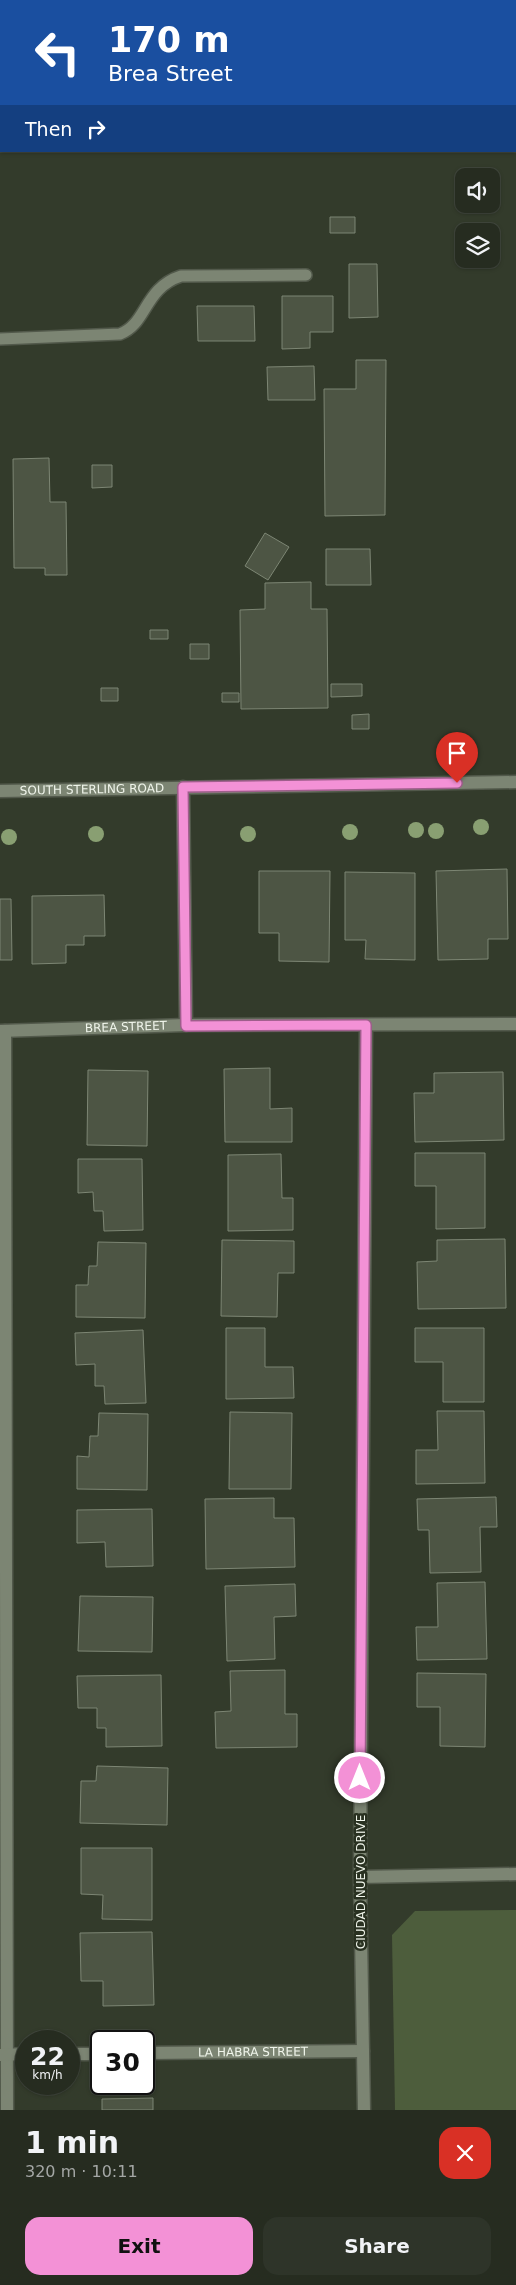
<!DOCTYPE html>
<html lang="en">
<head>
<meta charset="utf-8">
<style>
	body { margin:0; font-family:"DejaVu Sans",sans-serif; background:#2e3429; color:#f1f3f6; height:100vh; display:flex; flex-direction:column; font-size:19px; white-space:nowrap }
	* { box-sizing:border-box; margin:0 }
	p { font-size:16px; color:#a4a7a5 }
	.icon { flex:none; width:28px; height:28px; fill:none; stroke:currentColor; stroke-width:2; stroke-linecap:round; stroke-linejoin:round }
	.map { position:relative; height:2110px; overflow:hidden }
	.drawer { display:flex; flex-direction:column; background:#262c20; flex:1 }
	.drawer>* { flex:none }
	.hud { position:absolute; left:0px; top:0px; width:516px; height:152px; box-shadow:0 1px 4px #0004,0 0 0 1px #42483e; background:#1a4fa0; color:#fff; overflow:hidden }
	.buttons { position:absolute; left:455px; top:168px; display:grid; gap:10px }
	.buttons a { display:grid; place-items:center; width:45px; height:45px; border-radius:10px; background:#262c20; box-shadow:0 1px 4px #0004,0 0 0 1px #42483e; font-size:25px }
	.speed { position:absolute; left:15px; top:2030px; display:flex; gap:10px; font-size:25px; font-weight:700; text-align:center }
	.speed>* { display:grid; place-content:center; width:65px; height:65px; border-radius:50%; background:#262c20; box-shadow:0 1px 4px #0004,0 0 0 1px #42483e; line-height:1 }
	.speed small { font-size:12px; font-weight:400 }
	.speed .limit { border:2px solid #111; border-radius:8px; background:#fff; color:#111 }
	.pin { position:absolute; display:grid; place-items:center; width:42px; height:42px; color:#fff; margin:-51px -21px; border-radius:50% 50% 50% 0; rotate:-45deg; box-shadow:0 0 5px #0007 }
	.pin .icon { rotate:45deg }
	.me { position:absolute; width:55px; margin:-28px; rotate:0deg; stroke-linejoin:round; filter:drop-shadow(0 0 4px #0008) }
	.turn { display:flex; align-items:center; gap:18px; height:105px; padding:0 25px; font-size:22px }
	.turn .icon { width:65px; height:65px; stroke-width:2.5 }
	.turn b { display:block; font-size:35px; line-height:42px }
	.then { display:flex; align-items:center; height:48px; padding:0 25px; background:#0003; gap:10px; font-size:19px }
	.round { display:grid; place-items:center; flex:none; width:52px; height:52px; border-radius:15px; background:#2e3429 }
	.head { display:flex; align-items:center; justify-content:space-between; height:85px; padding:0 25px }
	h1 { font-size:30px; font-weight:600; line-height:38px }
	.primary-button { display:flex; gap:10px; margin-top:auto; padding:10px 25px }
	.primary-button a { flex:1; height:58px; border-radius:15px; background:#f391d6; color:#111; font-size:20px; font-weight:600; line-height:58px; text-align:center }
	.primary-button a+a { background:#2e3429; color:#f1f3f6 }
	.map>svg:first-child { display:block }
	.green { fill:#4d5d3c }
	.building { fill:#4d5544; stroke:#7d8674 }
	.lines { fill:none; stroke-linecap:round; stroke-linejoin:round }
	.service-casing { stroke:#52594b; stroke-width:14 }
	.minor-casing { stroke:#52594b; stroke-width:15 }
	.tertiary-casing { stroke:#52594b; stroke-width:15 }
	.service { stroke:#7c8573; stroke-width:11 }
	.minor { stroke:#7c8573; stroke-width:12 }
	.tertiary { stroke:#7c8573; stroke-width:12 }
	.tree { fill:#899f72 }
	.route-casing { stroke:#9e5e8b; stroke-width:12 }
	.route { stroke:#f391d6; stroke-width:9 }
	.labels { text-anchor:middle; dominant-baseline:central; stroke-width:5; stroke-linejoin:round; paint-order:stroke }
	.street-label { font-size:12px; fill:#eff4ea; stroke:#293121 }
</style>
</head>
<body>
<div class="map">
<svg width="516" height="2110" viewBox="0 0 516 2110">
	<rect width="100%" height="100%" fill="#333b2b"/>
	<path class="green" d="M516 1910V2110H395L392 1935 415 1911Z"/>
	<path class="building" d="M322 0H374V1H322Z
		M330 217H355V233H330Z
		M349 264H377L378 317 349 318Z
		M282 296H333V332H310V348L282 349Z
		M197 306H254L255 341H198Z
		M356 360H386L385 515 325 516 324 389H356Z
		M314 366 315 400H268L267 367Z
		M49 458 50 502H66L67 575H45V568H14L13 459Z
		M92 465H112V487L92 488Z
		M265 533 289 547 268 580 245 566Z
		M326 549H370L371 585H326Z
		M311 582V609H327L328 708 241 709 240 610 265 609V583Z
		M150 630H168V639H150Z
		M190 644H209V659H190Z
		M331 684H362V696L331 697Z
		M101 688H118V701H101Z
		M222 693H239V702H222Z
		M369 714V729H352V715Z
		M507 869 508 939H488V959L438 960 436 871Z
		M259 871H330L329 962 279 961V933H259Z
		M345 872 415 873V960L365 959 366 940H345Z
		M104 895 105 936H84V945H66V963L32 964V896Z
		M0 899H11L12 960H0Z
		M270 1068V1109L292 1108V1142H225L224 1069Z
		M88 1070 148 1071 147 1146 87 1145Z
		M503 1072 504 1140 415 1142 414 1093H434V1073Z
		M415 1153H485V1228L436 1229V1186H415Z
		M281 1154 282 1198H293V1230L228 1231V1155Z
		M78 1159H142L143 1230 104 1231 103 1211H94L93 1192 78 1193Z
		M505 1239 506 1308 418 1309 417 1262 437 1261V1240Z
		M222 1240 294 1241V1273H278L277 1317 221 1316Z
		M98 1242 146 1243 145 1318 76 1317V1285H88L89 1266H97Z
		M226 1328H265V1367H293L294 1398 226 1399Z
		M415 1328H484V1402H443V1362H415Z
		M143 1330 146 1403 105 1404 104 1386H95V1364L76 1365 75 1333Z
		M437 1411H484L485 1483 416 1484V1450H438Z
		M230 1412 292 1413 291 1489H229Z
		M99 1413 148 1414 147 1490 77 1489V1456L89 1457 90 1436H98Z
		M496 1497 497 1527H480L481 1572 430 1573 429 1530H418L417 1499Z
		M274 1498V1518H294L295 1567 206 1569 205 1499Z
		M152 1509 153 1566 106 1567 105 1542 77 1543V1510Z
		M485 1582 487 1659 417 1660 416 1627H438L437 1583Z
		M295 1584 296 1616 274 1617 275 1659 227 1661 225 1586Z
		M80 1596 153 1597 152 1652 78 1651Z
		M285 1670V1714H297V1747L216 1748 215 1712 231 1711 230 1671Z
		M417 1673 486 1674 485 1747 440 1746V1707H417Z
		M161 1675 162 1746 106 1747V1728H97V1708H78L77 1676Z
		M97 1766 168 1768 167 1825 80 1823 81 1781H96Z
		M81 1848H152V1920L102 1919 103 1895 81 1894Z
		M152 1932 154 2005 103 2006V1981H81L80 1933Z
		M153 2098V2110H102V2099Z"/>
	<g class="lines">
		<g class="service-casing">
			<path id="service" d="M0 339 120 334C147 324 144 288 181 276L306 275"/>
		</g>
		<g class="minor-casing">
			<g id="minor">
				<path d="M183 787 186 1025"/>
				<path id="s1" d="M0 1031 186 1025 516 1024"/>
				<path d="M5 1031 7 2110"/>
				<path d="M360 1877 516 1874"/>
				<path id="s2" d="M144 2053 363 2051"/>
				<path d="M69 2054H101"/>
				<path d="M0 2055 26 2054"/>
				<path d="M364 2110 360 1877 366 1025"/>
			</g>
		</g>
		<g class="tertiary-casing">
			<g id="tertiary">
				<path id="s3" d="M0 791 516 782"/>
			</g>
		</g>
		<use href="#service" class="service"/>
		<use href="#minor" class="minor"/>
		<use href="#tertiary" class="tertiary"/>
	</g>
	<g class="tree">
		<circle cx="481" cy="827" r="8"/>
		<circle cx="416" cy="830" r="8"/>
		<circle cx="436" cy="831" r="8"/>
		<circle cx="350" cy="832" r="8"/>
		<circle cx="96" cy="834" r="8"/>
		<circle cx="248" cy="834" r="8"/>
		<circle cx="9" cy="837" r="8"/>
	</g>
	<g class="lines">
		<g class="route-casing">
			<path id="route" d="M360 1778 366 1025 186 1026 183 787 457 783"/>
		</g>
		<use href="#route" class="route"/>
	</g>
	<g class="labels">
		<g class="street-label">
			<text stroke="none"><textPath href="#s3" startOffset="92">SOUTH STERLING ROAD</textPath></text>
			<text stroke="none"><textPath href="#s1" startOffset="126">BREA STREET</textPath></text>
			<text transform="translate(361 1882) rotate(-90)">CIUDAD NUEVO DRIVE</text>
			<text stroke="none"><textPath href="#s2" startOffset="109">LA HABRA STREET</textPath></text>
		</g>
	</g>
</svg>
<div class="buttons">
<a><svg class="icon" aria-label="sound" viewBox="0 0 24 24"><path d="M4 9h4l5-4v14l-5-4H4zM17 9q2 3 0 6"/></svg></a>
<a><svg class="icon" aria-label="layers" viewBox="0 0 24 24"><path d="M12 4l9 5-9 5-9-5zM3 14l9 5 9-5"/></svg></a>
</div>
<div class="speed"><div>22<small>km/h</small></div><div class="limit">30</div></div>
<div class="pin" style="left:457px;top:783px;background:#d93025"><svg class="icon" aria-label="arrive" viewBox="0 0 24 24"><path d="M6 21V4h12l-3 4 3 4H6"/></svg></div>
<svg class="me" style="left:360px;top:1778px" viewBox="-20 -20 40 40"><circle r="17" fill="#f391d6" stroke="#fff" stroke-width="3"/><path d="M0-11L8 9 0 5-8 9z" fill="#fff"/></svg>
<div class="hud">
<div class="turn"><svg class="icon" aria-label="left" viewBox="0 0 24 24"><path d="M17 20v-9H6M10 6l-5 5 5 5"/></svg><div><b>170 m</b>Brea Street</div></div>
<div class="then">Then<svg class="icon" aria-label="right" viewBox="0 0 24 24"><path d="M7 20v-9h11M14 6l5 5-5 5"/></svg></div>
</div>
</div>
<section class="drawer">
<div class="head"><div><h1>1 min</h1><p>320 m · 10:11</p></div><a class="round" style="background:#d93025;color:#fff"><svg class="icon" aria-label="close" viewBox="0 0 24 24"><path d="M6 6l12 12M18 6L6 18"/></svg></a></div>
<div class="primary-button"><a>Exit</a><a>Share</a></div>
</section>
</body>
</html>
